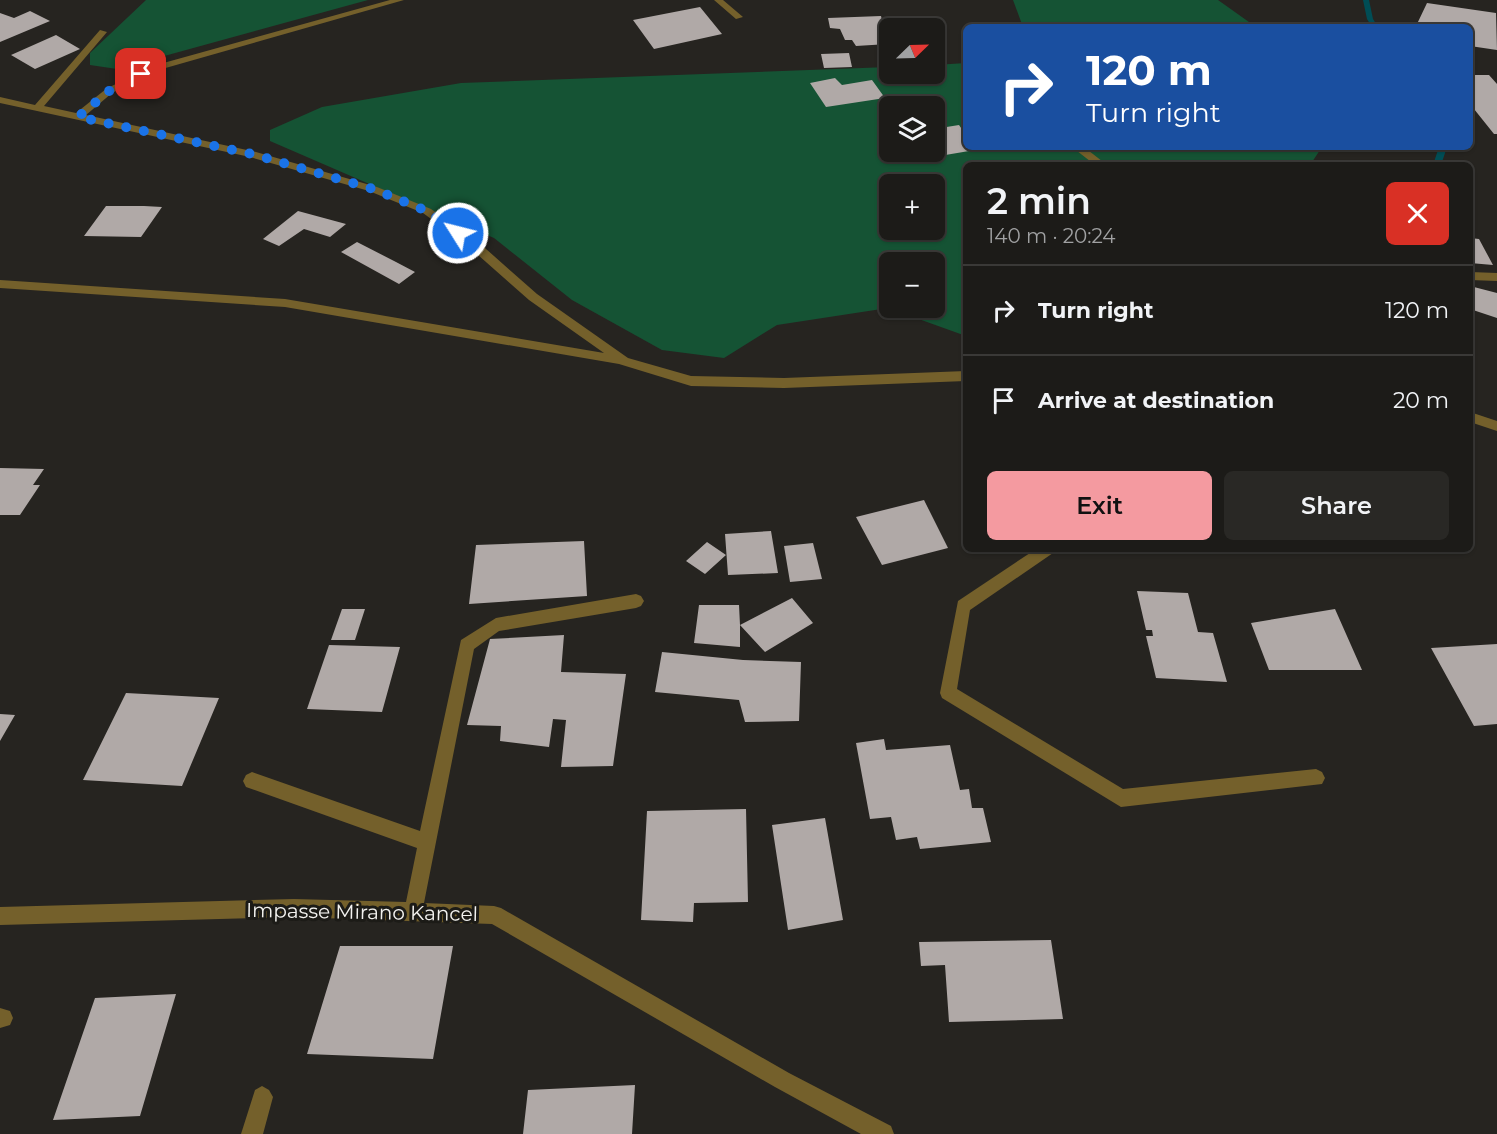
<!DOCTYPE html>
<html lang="en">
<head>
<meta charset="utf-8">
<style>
	body { margin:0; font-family:Montserrat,sans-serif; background:#292825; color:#f1f3f6; height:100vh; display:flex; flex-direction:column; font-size:22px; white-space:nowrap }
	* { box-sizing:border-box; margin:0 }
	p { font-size:20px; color:#a0a1a2 }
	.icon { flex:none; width:33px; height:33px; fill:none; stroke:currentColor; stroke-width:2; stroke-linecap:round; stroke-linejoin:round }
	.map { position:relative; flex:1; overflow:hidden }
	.details { position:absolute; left:963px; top:162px; width:510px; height:390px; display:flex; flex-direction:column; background:#1c1b18; border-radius:9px; box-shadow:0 2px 4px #0004,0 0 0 2px #3a3937 }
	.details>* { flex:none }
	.top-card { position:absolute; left:963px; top:24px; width:510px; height:126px; border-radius:9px; box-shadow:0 2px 4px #0004,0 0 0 2px #3a3937; background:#1a4fa0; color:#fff; overflow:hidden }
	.needle { width:39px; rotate:67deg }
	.fabs { position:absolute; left:879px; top:18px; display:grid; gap:12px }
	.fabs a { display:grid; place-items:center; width:66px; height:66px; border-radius:9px; background:#1c1b18; box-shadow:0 2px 4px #0004,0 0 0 2px #3a3937; font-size:30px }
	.pin { position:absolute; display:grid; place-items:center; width:51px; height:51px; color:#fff; margin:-26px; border-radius:12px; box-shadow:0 3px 9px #0006 }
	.me { position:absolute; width:66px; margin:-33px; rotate:306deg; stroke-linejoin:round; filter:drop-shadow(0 0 4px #0008) }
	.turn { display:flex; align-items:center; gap:21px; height:126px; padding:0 24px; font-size:27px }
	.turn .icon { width:78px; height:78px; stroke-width:2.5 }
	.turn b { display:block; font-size:42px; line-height:51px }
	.round { display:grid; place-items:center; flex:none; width:63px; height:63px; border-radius:9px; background:#292825 }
	.summary { display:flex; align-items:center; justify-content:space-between; height:102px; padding:0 24px }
	h1 { font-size:36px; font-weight:600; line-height:45px }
	.action { display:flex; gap:12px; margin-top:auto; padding:12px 24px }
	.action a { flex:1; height:69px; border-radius:9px; background:#f49aa0; color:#111; font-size:24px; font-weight:600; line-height:69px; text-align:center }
	.action a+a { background:#292825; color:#f1f3f6 }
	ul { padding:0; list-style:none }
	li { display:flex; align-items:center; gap:18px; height:90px; padding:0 24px; border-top:2px solid #3a3937 }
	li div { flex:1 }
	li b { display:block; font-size:22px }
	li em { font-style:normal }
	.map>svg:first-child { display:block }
	.green { fill:#155334; fill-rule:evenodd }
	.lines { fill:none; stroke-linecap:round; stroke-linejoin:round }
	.stream { fill:#004d55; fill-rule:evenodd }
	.building { fill:#b0a9a7 }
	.minor { fill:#74602b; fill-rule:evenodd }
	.route { stroke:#1a73e8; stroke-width:10; stroke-dasharray:0 18 }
	.labels { text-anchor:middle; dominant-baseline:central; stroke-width:6; stroke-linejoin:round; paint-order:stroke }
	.near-street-label { font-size:20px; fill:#f3f2ef; stroke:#1c1b17 }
</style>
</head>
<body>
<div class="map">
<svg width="1497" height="1134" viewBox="0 0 1497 1134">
	<rect width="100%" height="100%" fill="#262420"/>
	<path class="green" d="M146 0H368L117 69 90 65V53Z
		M1013 0H1218L1256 27H1023Z
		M966 63V147H1322L1310 165H966V336L888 308 777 325 724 358 662 350 572 300 494 238 270 141V130L322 107 461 83 889 67 890 74H934L935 65ZM890 106H934V152H890ZM890 184H934V230H890ZM890 262H934V308H890Z"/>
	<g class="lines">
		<path class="stream" d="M1363 0H1369L1373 19 1378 27H1372L1367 19Z
			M1439 147H1447L1441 165H1433Z"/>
	</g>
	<path class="building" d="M1427 3 1496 13 1497 50 1470 46V27H1418L1417 24Z
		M700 7 722 34 654 49 633 20Z
		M30 11 50 21 0 42V13L14 18Z
		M881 16 888 44 856 46 852 40H845L840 29 830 28 828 18Z
		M56 35 80 49 35 69 11 55Z
		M849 53 852 67 824 68 821 54Z
		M1470 75H1489L1497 84V134H1494L1470 104Z
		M835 78 842 85 872 80 885 98 826 107 810 83Z
		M959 125 966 135V147H973L975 150 898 163 891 152H934V129Z
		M106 206H144L162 207 141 237 84 236Z
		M298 211 346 224 330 237 304 229 279 246 263 239Z
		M1470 238 1479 239 1493 265 1470 263Z
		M357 242 396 262 415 272 399 284 341 252Z
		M1470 286 1497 293V318L1470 309Z
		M0 468 44 469 33 485H40L20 515H0Z
		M924 500 948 548 882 565 856 517Z
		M771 531 778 573 728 575 725 534Z
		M584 541 587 596 469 604 476 545Z
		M707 542 726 555 705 574 686 561Z
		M813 543 822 579 790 582 784 546Z
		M1137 591 1188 593 1198 632 1213 633 1227 682 1156 678 1146 636H1153L1152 630H1146Z
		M792 598 813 623 765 652 740 625V647L694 643 699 605H739L740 625Z
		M342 609H365L355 640H331Z
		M1335 609 1362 670H1269L1251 623Z
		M564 635 561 672 626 674 613 766 561 767 566 720 553 719 549 747 500 741 501 726 467 725 490 639Z
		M1497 644V724L1474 726 1431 648Z
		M329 645 400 647 382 712 307 709Z
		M662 652 743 660 801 662 799 721 745 722 739 700 655 692Z
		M126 693 219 698 182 786 83 780Z
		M0 714 15 715 0 741Z
		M884 739 886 750 950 745 960 790 969 789 972 808H983L991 842 920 849 917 837 896 840 891 817 870 819 856 743Z
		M746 809 748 902 694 903 693 922 641 920 647 811Z
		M825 818 843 920 788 930 772 825Z
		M1051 940 1063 1019 949 1022 945 965 921 966 919 942Z
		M340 946H453L433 1059 307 1054Z
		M176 994 140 1116 53 1120 95 998Z
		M635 1085 632 1134H523L528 1090Z"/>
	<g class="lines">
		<path class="minor" d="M390 0H404L155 71 112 93 86 115 256 152 377 187 431 209 477 241 537 294 628 358 691 376 784 378 966 371V381L784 388 691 386 619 364 285 307 0 288V280L285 299 604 353 529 300 469 247 423 213 369 191 250 157 0 103V97L35 105 100 30 107 32 44 106 76 113 106 89 149 67Z
			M714 0H723L743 17 736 19Z
			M1072 147H1084L1107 165H1095Z
			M1470 272 1497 273V281L1470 280Z
			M1470 412 1497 421V431L1470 422Z
			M1036 549H1055L1053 553 970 610 957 689 1123 789 1316 769 1322 772 1325 778 1322 784 1121 807 942 698 940 693 958 601Z
			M636 594 641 596 644 601 641 606 636 608 499 631 474 649 424 903 494 906 501 908 789 1073 891 1126 894 1134H861L775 1087 492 924 294 917 0 925V907L294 899 406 902 417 848 246 787 243 781 246 775 252 772 420 831 461 640 496 618Z
			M0 1008 10 1011 13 1018 10 1025 0 1028Z
			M262 1086 269 1090 273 1097 263 1134H241L255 1090Z"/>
	</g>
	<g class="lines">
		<path class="route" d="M141 74 109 91 78 117 252 154 373 189 427 211 458 233"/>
	</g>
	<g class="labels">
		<g class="near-street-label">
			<text transform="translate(362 912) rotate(1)">Impasse Mirano Kancel</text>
		</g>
	</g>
</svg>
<div class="fabs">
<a><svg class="needle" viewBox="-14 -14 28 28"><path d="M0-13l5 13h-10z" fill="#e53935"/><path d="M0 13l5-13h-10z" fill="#a0a1a2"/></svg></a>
<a><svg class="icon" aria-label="layers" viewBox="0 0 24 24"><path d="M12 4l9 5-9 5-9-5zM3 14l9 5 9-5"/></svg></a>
<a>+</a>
<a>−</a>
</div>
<div class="pin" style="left:141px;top:74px;background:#d93025"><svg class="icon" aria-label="arrive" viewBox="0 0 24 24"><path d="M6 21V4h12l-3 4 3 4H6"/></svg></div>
<svg class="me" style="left:458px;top:233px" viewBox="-20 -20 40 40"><circle r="17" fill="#1a73e8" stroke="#fff" stroke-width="3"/><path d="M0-11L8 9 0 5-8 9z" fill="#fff"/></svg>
<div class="top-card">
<div class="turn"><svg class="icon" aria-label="right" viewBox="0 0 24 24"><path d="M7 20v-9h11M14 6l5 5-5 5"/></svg><div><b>120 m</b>Turn right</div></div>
</div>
<section class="details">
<div class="summary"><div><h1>2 min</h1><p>140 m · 20:24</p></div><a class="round" style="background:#d93025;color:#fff"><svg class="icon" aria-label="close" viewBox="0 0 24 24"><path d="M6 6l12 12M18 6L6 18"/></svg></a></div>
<ul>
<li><svg class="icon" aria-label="right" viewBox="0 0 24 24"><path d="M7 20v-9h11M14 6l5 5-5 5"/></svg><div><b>Turn right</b></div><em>120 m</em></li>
<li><svg class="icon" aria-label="arrive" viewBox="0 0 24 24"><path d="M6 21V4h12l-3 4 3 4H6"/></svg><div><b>Arrive at destination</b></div><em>20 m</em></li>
</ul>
<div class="action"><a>Exit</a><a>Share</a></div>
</section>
</div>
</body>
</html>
